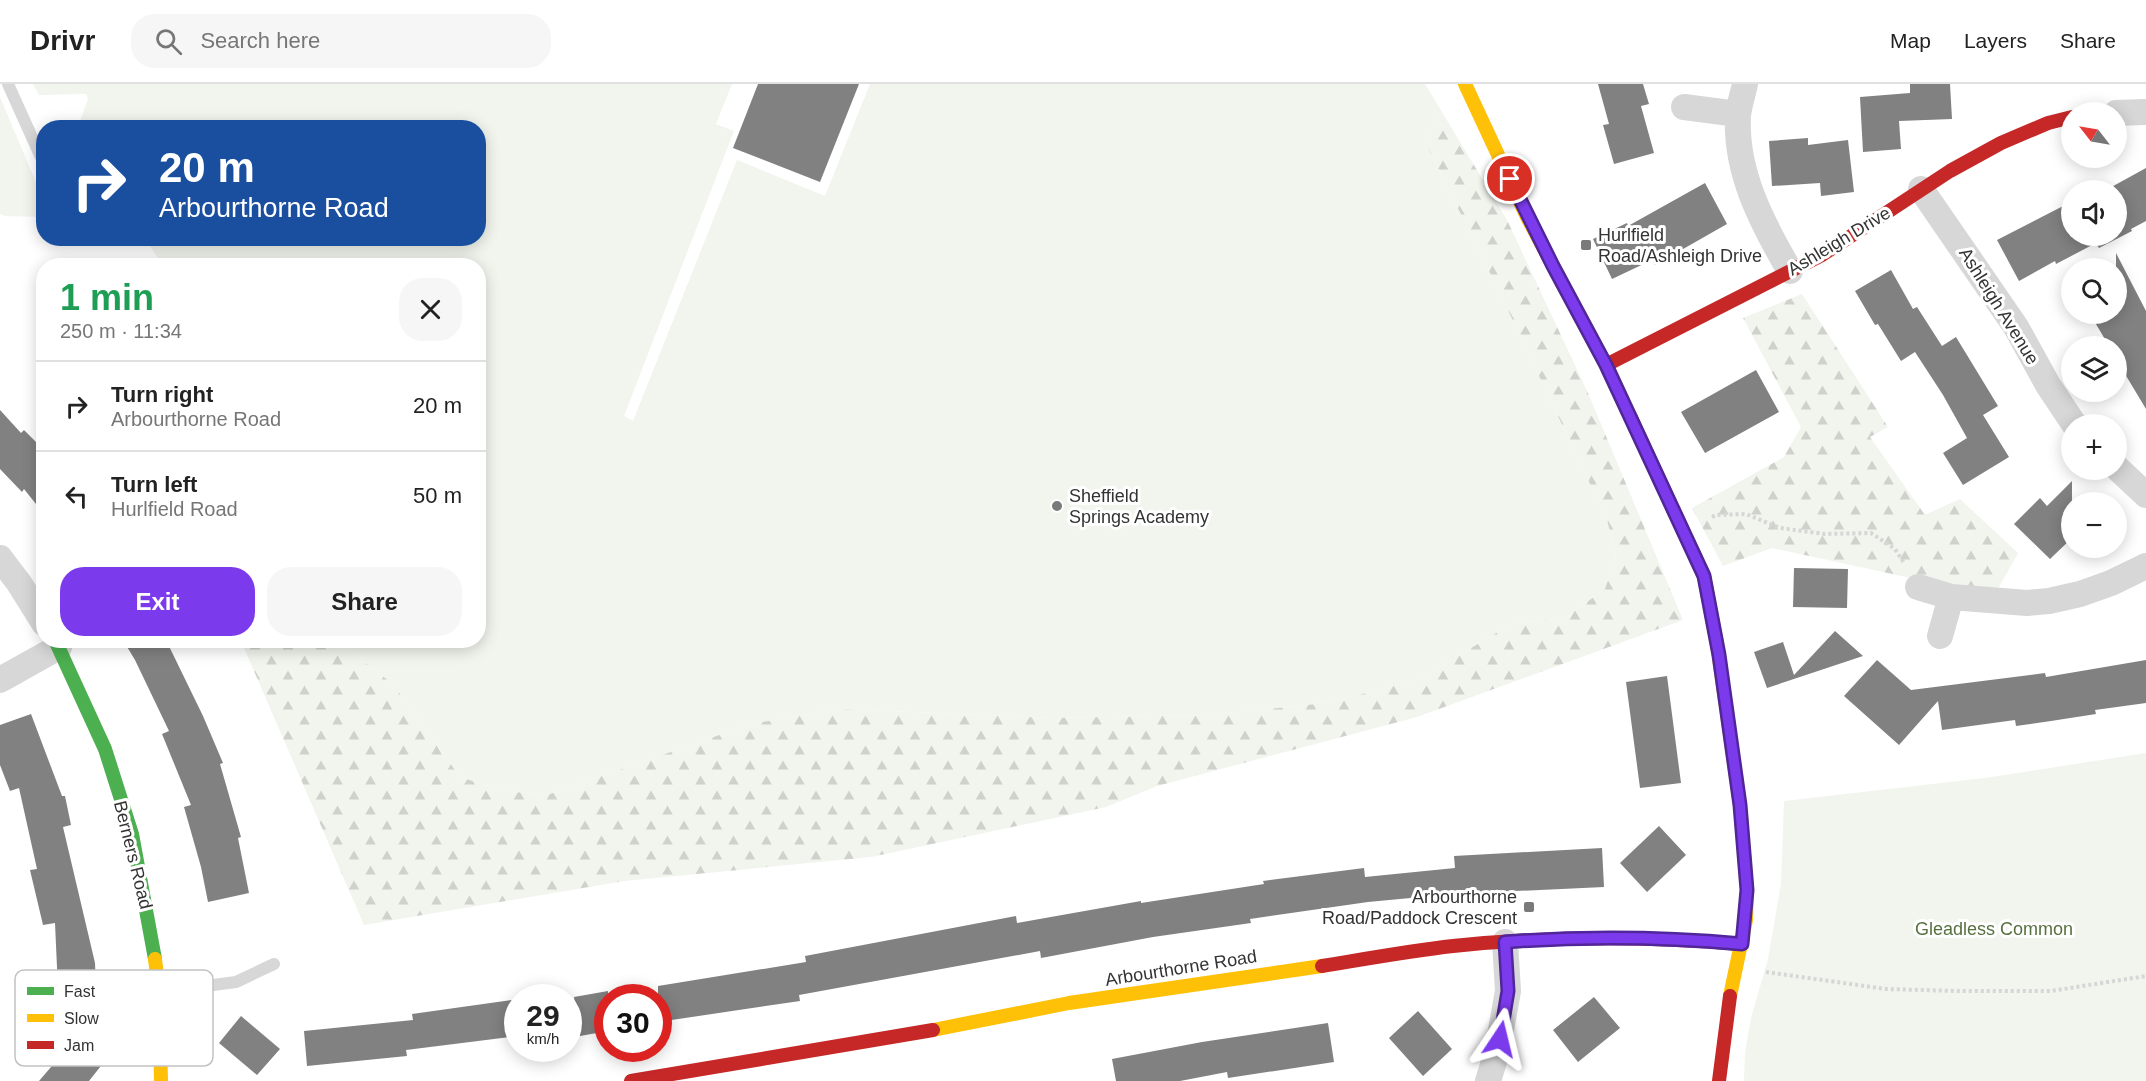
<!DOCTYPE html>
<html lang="en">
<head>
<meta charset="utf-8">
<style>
	body { margin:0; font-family:Arial,sans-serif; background:#f6f6f6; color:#222; height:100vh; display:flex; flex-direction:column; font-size:22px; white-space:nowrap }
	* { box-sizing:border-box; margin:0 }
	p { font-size:20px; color:#767676 }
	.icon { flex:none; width:33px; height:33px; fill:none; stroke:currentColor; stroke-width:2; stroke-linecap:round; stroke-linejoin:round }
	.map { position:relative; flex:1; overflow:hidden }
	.side { position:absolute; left:36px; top:174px; width:450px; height:390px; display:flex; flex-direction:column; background:#fff; border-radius:24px; box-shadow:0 3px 15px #0003 }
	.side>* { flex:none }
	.top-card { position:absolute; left:36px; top:36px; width:450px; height:126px; border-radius:24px; box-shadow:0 3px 15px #0003; background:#1a4fa0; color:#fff; overflow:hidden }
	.needle { width:39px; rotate:301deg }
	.buttons { position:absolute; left:2061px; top:18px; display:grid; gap:12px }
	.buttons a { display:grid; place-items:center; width:66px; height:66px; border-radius:50%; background:#fff; box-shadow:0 3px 15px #0003; font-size:30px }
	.speed { position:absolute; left:504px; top:900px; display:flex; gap:12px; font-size:30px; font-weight:700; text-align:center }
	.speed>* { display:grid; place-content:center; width:78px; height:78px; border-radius:50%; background:#fff; box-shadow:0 3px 15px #0003; line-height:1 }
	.speed small { font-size:15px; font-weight:400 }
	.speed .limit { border:9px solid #d22; background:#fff; color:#111 }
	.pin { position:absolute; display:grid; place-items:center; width:51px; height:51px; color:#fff; margin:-26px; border:3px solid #fff; border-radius:50%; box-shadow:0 2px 6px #0007 }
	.me { position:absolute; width:66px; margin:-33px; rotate:10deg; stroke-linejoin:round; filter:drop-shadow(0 0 4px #0008) }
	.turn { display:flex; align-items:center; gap:21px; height:126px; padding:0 24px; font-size:27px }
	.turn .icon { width:78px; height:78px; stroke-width:2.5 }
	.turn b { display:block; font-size:42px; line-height:51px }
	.round { display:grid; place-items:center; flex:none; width:63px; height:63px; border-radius:24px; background:#f6f6f6 }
	.summary { display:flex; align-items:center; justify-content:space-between; height:102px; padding:0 24px }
	h1 { font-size:36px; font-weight:600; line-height:45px; color:#1e9e55 }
	.action { display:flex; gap:12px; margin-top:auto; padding:12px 24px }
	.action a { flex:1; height:69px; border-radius:24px; background:#7c3aed; color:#fff; font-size:24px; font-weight:600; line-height:69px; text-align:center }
	.action a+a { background:#f6f6f6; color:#222 }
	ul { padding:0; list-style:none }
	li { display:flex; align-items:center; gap:18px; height:90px; padding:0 24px; border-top:2px solid #e0e0e0 }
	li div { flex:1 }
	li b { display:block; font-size:22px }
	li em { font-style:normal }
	header { display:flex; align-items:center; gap:36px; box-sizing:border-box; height:84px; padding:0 30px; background:#fff; border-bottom:2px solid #e0e0e0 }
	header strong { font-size:28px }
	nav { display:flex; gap:33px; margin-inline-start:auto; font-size:21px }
	.search { width:420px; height:54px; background:#f6f6f6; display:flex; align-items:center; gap:15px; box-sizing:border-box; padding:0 21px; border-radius:24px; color:#767676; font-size:22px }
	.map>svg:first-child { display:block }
	.green { fill:#f1f5ed }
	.forest { fill:url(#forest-firs) }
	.building { fill:#818181 }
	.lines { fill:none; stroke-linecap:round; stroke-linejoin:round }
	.path { stroke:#d6d6d6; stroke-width:4; stroke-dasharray:3 3; stroke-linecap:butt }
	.lane { stroke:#d7d7d7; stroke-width:12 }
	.street { stroke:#d7d7d7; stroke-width:26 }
	.fast { stroke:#4caf50; stroke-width:14 }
	.slow { stroke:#ffc107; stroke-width:14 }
	.jam { stroke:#c62828; stroke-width:14 }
	.route-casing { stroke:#51269a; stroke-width:15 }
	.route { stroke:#7c3aed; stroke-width:10 }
	.poi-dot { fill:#7a7a7a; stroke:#fff; stroke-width:2 }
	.labels { text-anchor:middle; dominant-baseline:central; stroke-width:6; stroke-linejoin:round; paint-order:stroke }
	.poi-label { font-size:18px; fill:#333; stroke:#fff; text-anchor:start }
	.street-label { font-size:18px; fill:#333; stroke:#fff }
	.park-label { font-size:18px; fill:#56703f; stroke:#fff }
	.key { fill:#fff; stroke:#c2c2c2; stroke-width:1.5 }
	.key-label { font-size:16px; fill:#333 }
</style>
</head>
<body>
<header>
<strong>Drivr</strong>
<div class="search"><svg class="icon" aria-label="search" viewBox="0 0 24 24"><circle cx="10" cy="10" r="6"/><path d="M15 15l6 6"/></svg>Search here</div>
<nav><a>Map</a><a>Layers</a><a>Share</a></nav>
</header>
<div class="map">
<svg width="2146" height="997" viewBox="0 0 2146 997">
	<defs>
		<pattern id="forest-firs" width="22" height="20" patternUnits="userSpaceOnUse" patternTransform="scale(1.5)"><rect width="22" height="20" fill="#f1f5ed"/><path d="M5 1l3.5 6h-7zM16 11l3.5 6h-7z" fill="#cfd2cc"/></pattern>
	</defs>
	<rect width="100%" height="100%" fill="#fff"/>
	<path class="green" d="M33 0H732L716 40 734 47 624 332 633 337 737 76 825 112 870 0H1425L1442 28 1425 58 1498 205 1607 436 1616 471 1605 505 1566 533 1511 540 1418 596 1326 619 1208 631 1052 634 838 625 751 640 547 711 504 707 460 693 393 600 337 557 478 556V182L162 181 146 155 478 154V44L78 43 88 15 86 10 39 11Z
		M0 13 43 115V133L5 132 0 130Z
		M2146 669V997H1744L1745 968 1751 934 1768 875 1781 800 1784 717 1985 694Z"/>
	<path class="forest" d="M1442 28 1507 136 1588 309 1683 536 1417 633 1157 702 1106 723 871 773 624 797 364 841 241 557H337L393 600 460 693 504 707 547 711 751 640 838 625 1052 634 1208 631 1326 619 1418 596 1511 540 1566 533 1605 505 1616 471 1607 436 1498 205 1425 58Z
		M1802 210 1888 343 1870 353 1925 431 1960 415 2018 469 1994 512 1772 464 1723 482 1692 424 1784 373 1801 343 1743 234Z"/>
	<path class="building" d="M758 0H859L820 98 733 64Z
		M1598 0H1643L1649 20 1641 22 1654 69 1614 80 1603 41 1609 40Z
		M1910 0H1950L1952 35 1899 37 1901 65 1863 68 1860 13 1910 9Z
		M1808 54V61L1848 56 1854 108 1821 112 1820 99 1772 102 1769 57Z
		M2146 84V137L2131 145 2132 147 2099 164 2096 159 2056 180 2055 177 2019 197 1997 156 2067 120 2069 125 2072 124V152H2116V106H2106Z
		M1705 99 1727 140 1655 181 1652 176 1612 195 1593 155 1627 139 1628 142Z
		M2116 169 2146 227V325L2116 275V262H2109L2090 230H2116Z
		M1891 186 1913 225 1917 223 1942 262 1956 253 1998 322 1983 331 2009 373 1963 401 1943 369 1967 354 1943 311 1915 268 1901 277 1878 240 1875 241 1855 207Z
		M1756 286 1779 328 1705 369 1681 328Z
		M0 326 21 349 24 346 44 366V430L24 405 22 408 0 385Z
		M2072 397V454L2050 475 2014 440 2040 414 2047 422Z
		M1794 484 1848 485 1847 524 1793 523Z
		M1835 547 1863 572 1767 604 1754 568 1783 558 1794 591Z
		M123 556H166L203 632 223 679 220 680 241 753 238 754 249 809 208 818 201 783 184 723 191 721 162 650 169 647 135 576Z
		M1877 576 1911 606 2045 589 2046 593 2146 576V619L2095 626 2096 630 2051 637 2016 642 2015 636 1942 646 1938 617 1899 661 1844 612Z
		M1667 592 1681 699 1640 704 1626 598Z
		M31 630 62 712H65L71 741 63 743 95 879 97 926 59 928 55 839 43 841 30 786 37 785 19 704 10 707 0 681V641Z
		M1659 742 1686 771 1647 808 1620 779Z
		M1602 764 1604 803 1453 810 1368 818 1250 835 1251 839 1153 853 1041 874 1040 867 799 911 800 917 658 938V902L806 878 805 872 1016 832 1017 839 1141 817V819L1264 800 1263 797 1364 784 1365 793 1455 784 1454 772Z
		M608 907V947L580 952 574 913Z
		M1594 913 1620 944 1578 978 1553 946Z
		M518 915V952L406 966 407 972 307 982 304 947 413 936 412 930Z
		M1418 927 1452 965 1423 992 1389 954Z
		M241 932 280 965 257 991 219 959Z
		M68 939 108 973 89 997H39L63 969 52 959Z
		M1328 939 1334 978 1228 994 1227 988 1180 997H1116L1112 975 1202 958Z"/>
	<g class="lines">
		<path class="path" d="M1712 433 1716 431 1746 430 1780 444 1825 450 1871 449 1895 465 1904 479
			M1766 888 1886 905 1958 907H2051L2146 892"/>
		<path class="lane" d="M8 0 44 80
			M160 908 236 898 274 880"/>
		<path class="street" d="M1745 0C1743 10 1739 21 1738 32 1735 88 1762 139 1790 187
			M1684 23 1738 30
			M2116 29 2146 28
			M1921 105 2016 243 2048 301 2074 340
			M2116 383 2146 411
			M0 474 19 499 44 539
			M1918 503 1951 513 2027 519 2049 517 2080 510 2111 499 2146 482
			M1940 552 1951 513
			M0 596 59 563
			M1488 997 1497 968 1508 907 1505 858"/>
		<path class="fast" d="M55 556 105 665 132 750 155 875"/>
		<path class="slow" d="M1465 0 1527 133 1606 281 1630 332
			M1717 560 1740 721 1747 806 1746 836 1730 912
			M155 875 159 908 161 997
			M933 946 1069 919 1322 882"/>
		<path class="jam" d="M1606 281 1822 171 1950 87 2001 59 2048 39 2072 33
			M1630 332 1704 492 1717 560
			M1322 882C1365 875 1409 867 1453 862 1549 852 1646 852 1742 860
			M631 997 933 946
			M1719 997 1730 912"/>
	</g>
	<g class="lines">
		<g class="route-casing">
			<path id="route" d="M1500 955 1508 907 1505 858C1584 852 1664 853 1742 860L1747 806 1740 721 1719 571 1704 492 1606 281 1553 182 1510 95"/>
		</g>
		<use href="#route" class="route"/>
	</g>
	<g class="poi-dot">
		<rect x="1580" y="155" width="12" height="12" rx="3"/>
		<circle cx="1057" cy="422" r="6"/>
		<rect x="1523" y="817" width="12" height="12" rx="3"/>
	</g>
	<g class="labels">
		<g class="poi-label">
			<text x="1598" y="151">Hurlfield<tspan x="1598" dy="21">Road/Ashleigh Drive</tspan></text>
			<text x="1069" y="412">Sheffield<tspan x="1069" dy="21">Springs Academy</tspan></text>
			<text x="1517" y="813" text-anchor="end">Arbourthorne<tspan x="1517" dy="21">Road/Paddock Crescent</tspan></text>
		</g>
		<g class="street-label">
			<text transform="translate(1839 157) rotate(-31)">Ashleigh Drive</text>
			<text transform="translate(1999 222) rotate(58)">Ashleigh Avenue</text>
			<text transform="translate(133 771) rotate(76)">Berners Road</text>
			<text transform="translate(1181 884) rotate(-9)">Arbourthorne Road</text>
		</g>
		<g class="park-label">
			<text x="1994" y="845">Gleadless Common</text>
		</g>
	</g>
	<rect x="15" y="886" width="198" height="96" rx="9" class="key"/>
	<rect x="27" y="903" width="27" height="8" fill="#4caf50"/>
	<rect x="27" y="930" width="27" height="8" fill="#ffc107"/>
	<rect x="27" y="957" width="27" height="8" fill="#c62828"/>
	<g class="key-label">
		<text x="64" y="913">Fast</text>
		<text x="64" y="940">Slow</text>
		<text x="64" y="967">Jam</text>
	</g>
</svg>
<div class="buttons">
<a><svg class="needle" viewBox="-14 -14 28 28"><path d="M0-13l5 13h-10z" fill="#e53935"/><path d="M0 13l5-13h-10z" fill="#767676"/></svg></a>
<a><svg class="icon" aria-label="sound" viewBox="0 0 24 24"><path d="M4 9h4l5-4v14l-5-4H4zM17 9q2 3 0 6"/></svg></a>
<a><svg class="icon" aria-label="search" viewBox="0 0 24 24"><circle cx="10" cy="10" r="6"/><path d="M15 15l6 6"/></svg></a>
<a><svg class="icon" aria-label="layers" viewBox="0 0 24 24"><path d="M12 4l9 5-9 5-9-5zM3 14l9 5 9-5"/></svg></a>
<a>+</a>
<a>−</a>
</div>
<div class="speed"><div>29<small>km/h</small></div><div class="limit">30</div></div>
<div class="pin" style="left:1510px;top:95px;background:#d93025"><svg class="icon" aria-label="arrive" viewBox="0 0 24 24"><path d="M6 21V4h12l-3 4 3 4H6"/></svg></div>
<svg class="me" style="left:1500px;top:955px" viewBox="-20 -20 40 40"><path d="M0-17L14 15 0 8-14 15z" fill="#7c3aed" stroke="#fff" stroke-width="4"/></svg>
<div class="top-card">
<div class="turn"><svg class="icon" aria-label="right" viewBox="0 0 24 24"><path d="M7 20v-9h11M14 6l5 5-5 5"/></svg><div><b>20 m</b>Arbourthorne Road</div></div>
</div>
<section class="side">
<div class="summary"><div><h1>1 min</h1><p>250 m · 11:34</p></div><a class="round"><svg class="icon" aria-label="close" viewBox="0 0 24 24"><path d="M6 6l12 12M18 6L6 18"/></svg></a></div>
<ul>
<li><svg class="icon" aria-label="right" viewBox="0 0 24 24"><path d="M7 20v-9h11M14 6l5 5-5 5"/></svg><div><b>Turn right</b><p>Arbourthorne Road</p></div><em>20 m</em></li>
<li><svg class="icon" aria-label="left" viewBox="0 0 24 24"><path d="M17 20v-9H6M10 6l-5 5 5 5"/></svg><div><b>Turn left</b><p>Hurlfield Road</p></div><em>50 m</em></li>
</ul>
<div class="action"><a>Exit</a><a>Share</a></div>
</section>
</div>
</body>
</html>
